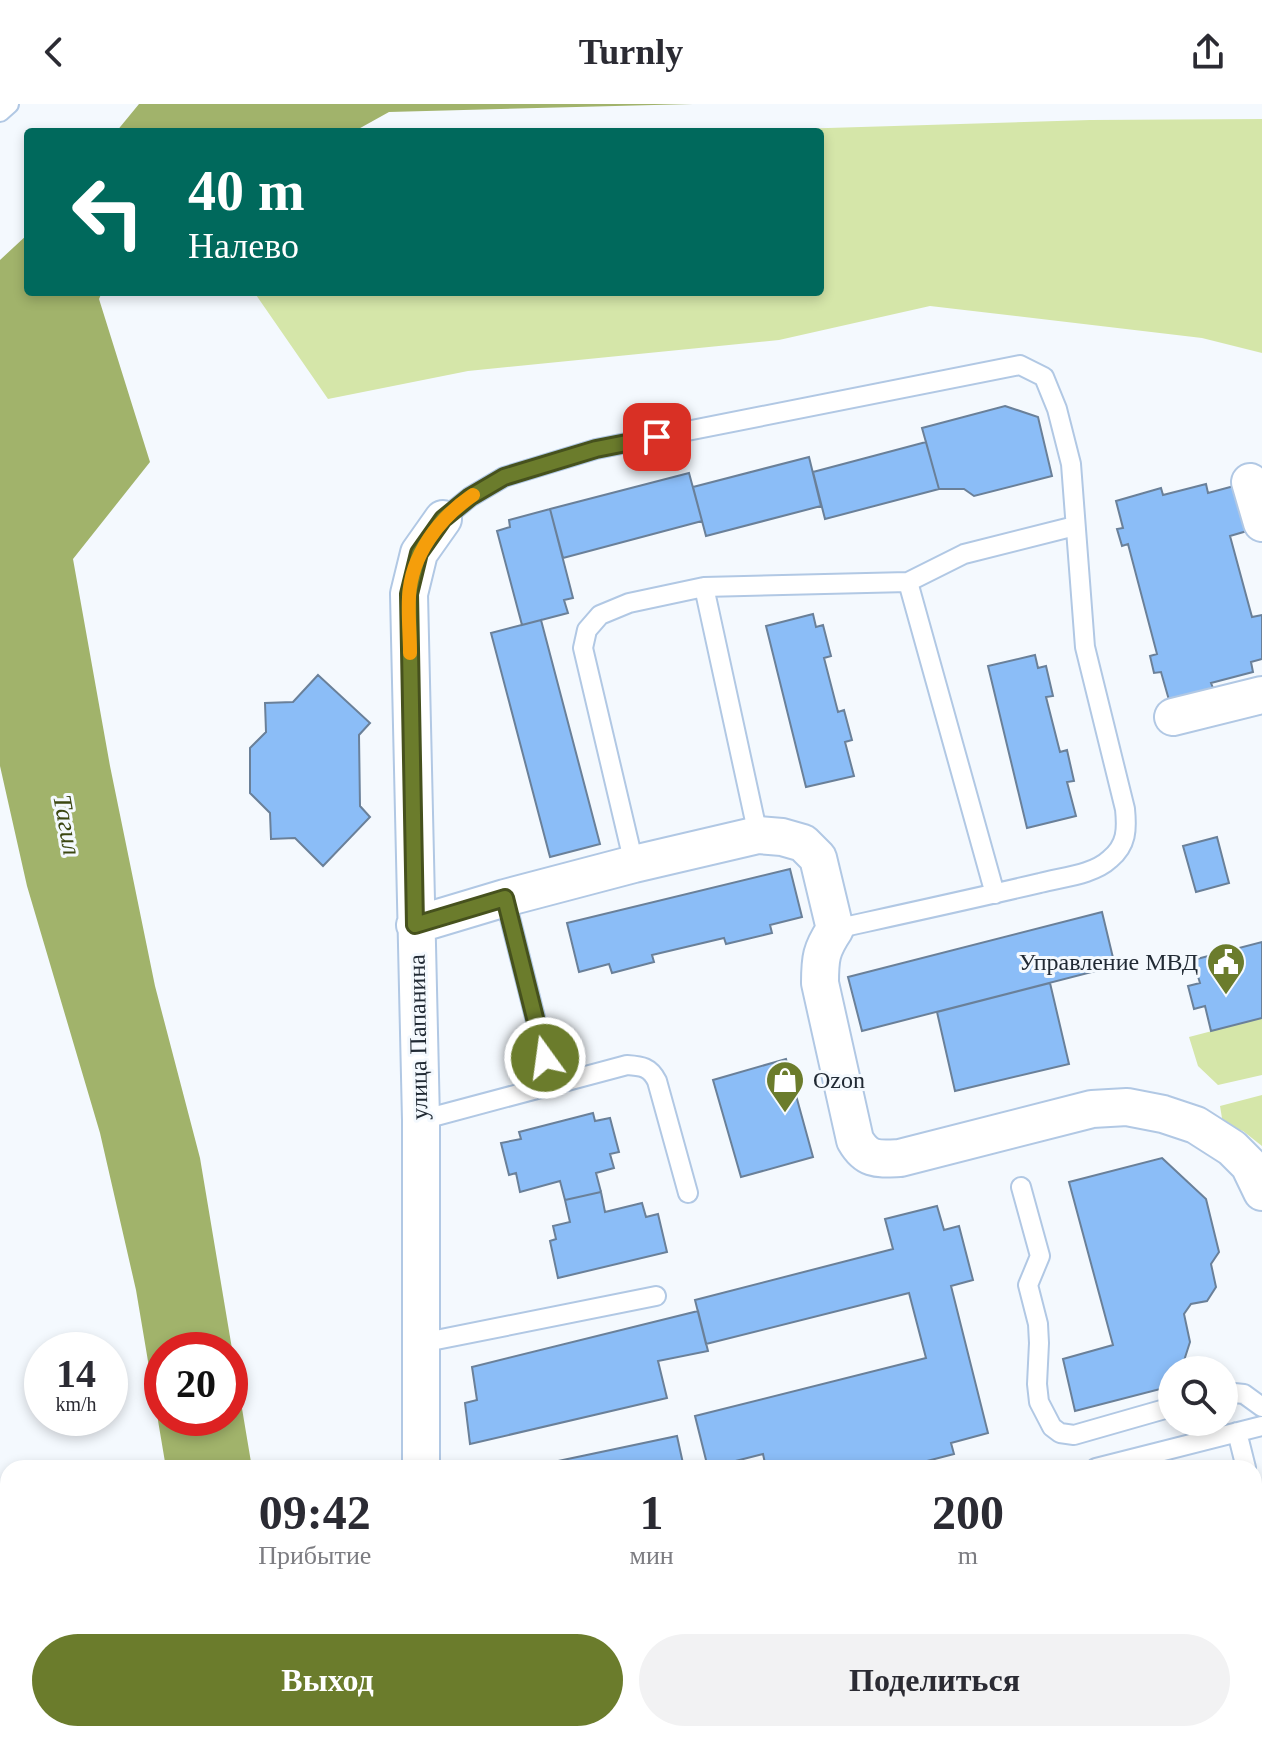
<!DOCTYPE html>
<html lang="ru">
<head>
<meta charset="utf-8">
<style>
	body { margin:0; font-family:Georgia,serif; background:#f2f2f3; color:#2b2b33; height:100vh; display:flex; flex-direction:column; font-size:30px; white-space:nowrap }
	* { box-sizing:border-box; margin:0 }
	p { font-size:26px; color:#7c7c81 }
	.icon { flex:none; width:44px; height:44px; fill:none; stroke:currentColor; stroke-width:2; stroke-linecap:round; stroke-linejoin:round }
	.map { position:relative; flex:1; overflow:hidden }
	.details { position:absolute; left:0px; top:1356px; width:1262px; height:282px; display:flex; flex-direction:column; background:#fff; border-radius:24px 24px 0 0; box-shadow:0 4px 12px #0003 }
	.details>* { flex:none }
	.hud { position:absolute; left:24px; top:24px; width:800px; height:168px; border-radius:8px; box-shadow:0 4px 12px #0003; background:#00695c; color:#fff; overflow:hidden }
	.tools { position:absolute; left:1158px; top:1252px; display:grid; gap:16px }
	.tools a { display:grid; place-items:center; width:80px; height:80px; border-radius:50%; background:#fff; box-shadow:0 4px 12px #0003; font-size:40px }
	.speed { position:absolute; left:24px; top:1228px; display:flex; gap:16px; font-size:40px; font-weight:700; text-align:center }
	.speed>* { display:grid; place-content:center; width:104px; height:104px; border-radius:50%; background:#fff; box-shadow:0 4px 12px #0003; line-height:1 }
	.speed small { font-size:20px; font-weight:400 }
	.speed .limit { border:12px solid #d22; background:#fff; color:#111 }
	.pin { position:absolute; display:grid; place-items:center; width:68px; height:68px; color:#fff; margin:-34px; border-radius:16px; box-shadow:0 4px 12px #0006 }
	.me { position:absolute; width:88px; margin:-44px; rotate:346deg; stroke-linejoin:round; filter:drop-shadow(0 0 6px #0008) }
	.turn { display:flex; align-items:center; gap:28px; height:168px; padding:0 32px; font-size:36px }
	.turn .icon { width:104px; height:104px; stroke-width:2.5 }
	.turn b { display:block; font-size:56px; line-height:68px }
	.eta { display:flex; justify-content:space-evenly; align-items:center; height:136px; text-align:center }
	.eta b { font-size:48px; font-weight:600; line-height:56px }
	.button { display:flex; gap:16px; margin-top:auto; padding:16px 32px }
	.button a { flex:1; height:92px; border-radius:48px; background:#6b7c2c; color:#fff; font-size:32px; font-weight:600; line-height:92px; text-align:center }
	.button a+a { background:#f2f2f3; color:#2b2b33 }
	header { display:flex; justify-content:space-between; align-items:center; height:104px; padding:0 32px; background:#fff; font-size:36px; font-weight:600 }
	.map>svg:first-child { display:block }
	.green { fill:#d5e6a9 }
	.water { fill:#a1b36b; fill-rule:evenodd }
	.building { fill:#8bbdf7; stroke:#6a8099; stroke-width:2 }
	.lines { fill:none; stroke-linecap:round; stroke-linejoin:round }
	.lane-casing { stroke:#b1c8e4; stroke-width:22 }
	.street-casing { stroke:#b1c8e4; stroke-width:40 }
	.lane { stroke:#fff; stroke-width:18 }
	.street { stroke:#fff; stroke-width:36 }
	.route-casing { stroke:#46511d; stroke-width:20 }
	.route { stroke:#6b7c2c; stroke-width:14 }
	.slow { stroke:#f59e0b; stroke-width:14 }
	.labels { text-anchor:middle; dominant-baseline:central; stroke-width:6; stroke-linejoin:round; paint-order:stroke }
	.poi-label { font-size:24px; fill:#212a34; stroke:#f4f9fe; text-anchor:end }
	.street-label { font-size:24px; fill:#212a34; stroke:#f4f9fe }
	.water-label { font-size:26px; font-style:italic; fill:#3b4711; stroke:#f4f9fe }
</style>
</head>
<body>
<header><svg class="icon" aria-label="back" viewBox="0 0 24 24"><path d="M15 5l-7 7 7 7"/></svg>Turnly<svg class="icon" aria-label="share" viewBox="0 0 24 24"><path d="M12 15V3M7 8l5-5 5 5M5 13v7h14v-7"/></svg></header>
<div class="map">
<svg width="1262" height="1637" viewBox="0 0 1262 1637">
	<rect width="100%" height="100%" fill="#f4f9fe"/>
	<path class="green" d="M1262 15V249L1202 234 930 202 779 236 468 267 328 295 254 188H820V28H696L1090 16Z
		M1262 914V971L1218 981 1198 962 1189 933Z
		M1262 991V1042L1243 1027 1223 1020 1220 1002Z"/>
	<path class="water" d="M139 0H693L389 8 353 28H116Z
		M28 130V188H102L99 195 150 358 73 455 110 662 155 882 200 1054 252 1364H166L136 1186 100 1029 27 782 0 662V156ZM230 1246V1314H162V1246Z
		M207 1630H299L300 1637H208Z"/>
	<path class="building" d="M1005 302 1038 313 1052 372 974 392 964 385H939L922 324Z
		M926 338 939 385 825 415 813 368Z
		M809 353 821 402 706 432 693 383Z
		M689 369 702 417 563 454 550 405Z
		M1206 380 1208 389 1234 382 1247 427 1230 432 1252 513 1262 511V555L1251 558 1253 568 1211 579 1213 584 1169 596 1161 568 1154 569 1150 552 1157 550 1128 440 1122 442 1117 425 1123 424 1116 397 1161 384 1163 391Z
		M550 405 573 494 564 496 568 509 522 521 497 427 510 423 509 416Z
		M813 510 816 523 823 521 831 552 824 554 838 608 844 606 852 636 845 638 854 672 806 683 766 522Z
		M541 516 600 740 550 753 491 529Z
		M1035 551 1038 564 1046 562 1053 592 1046 593 1060 648 1067 646 1074 677 1067 678 1076 712 1027 724 988 562Z
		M318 571 370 619 359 631 360 702 370 713 323 762 295 734 271 735 270 709 250 689V644L266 628 265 599 293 598Z
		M1217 733 1229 779 1196 788 1183 742Z
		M790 765 802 813 770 821 772 829 726 840 724 834 652 851 654 858 612 869 609 860 579 868 567 819Z
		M1102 808 1115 862 862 927 848 873Z
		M1262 838V914L1211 927 1205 902 1194 905 1188 882 1200 879 1193 856Z
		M1050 879 1069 960 955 987 937 908Z
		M786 955 813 1053 741 1073 713 976Z
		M593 1009 595 1017 610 1014 619 1048 610 1050 614 1064 596 1069 601 1088 565 1096 560 1077 520 1088 516 1069 509 1071 501 1039 521 1035 519 1028Z
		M1162 1054 1206 1095 1219 1148 1211 1160 1216 1183 1207 1197 1191 1200 1184 1210 1190 1238 1181 1266H1172V1282L1075 1307 1063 1255 1113 1241 1069 1078Z
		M601 1088 605 1108 642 1099 646 1113 658 1110 667 1148 558 1174 550 1137 556 1135 553 1122 570 1118 565 1096Z
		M937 1102 944 1126 959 1122 973 1176 951 1182 988 1329 951 1339 954 1350 900 1364H766L763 1350 708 1364 695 1312 926 1254 909 1189 706 1240 695 1196 893 1145 885 1115Z
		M698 1207 708 1247 658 1257 667 1294 470 1340 465 1299 477 1296 472 1263Z
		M677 1332 684 1364H525Z
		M1254 1497 1262 1528V1637H1229L1227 1630H1254Z
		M485 1630H520V1637H485Z
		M554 1630H591V1637H554Z
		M684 1630H744L746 1637H685Z
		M1035 1630H1083L1085 1637H1037Z"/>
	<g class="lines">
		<g class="lane-casing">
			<path id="lane" d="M0 8 9 0
				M443 415 470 393 504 373 596 345 1020 261 1044 273 1057 305 1071 360 1085 543 1125 705C1127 725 1127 741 1110 755 1093 771 1062 773 1040 779 972 795 903 810 835 825
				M908 478 995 790
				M704 483 758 731
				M634 760 583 544 587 526 600 511 629 499 704 483 908 478 964 450 1075 422
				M505 794 552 981
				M421 1016 627 961C642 962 650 963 657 977L688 1089
				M1021 1083 1040 1152 1028 1181 1038 1220 1039 1239 1037 1280 1039 1298 1052 1323 1060 1329 1074 1331 1172 1303
				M421 1239 656 1192
				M1224 1288 1244 1290 1262 1303
				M1237 1328 1246 1364
				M1096 1364 1262 1322
				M1254 1393 1262 1424
				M650 1630 652 1637
				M791 1630 793 1637
				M935 1630 937 1637"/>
		</g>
		<g class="street-casing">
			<path id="street" d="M1250 378 1262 419
				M1173 613 1262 591
				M415 821 505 794 634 760 758 731 782 733 803 739 818 754 835 825C821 846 820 854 820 879L855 1036C867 1057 878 1055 900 1054L1092 1005 1127 1003 1163 1010 1196 1021 1232 1044 1249 1061 1262 1088
				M421 1364V1016L409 490 419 449 443 415
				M430 1630 431 1637"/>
		</g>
		<use href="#lane" class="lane"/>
		<use href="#street" class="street"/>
	</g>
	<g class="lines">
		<g class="route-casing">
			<path id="route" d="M545 954 505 794 415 821 409 490 419 449 443 415 470 393 504 373 596 345 657 333"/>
		</g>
		<use href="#route" class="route"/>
		<path class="slow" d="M410 549C410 531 408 512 409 493 411 451 439 414 473 391"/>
	</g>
	<defs>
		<g id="civic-pin" transform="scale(2)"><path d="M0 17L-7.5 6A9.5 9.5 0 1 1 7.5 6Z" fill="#6b7c2c" stroke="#f4f9fe"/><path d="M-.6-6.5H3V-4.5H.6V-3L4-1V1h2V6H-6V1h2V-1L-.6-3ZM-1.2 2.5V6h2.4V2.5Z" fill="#fff"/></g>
		<g id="shop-pin" transform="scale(2)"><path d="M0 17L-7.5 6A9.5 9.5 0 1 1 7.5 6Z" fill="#6b7c2c" stroke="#f4f9fe"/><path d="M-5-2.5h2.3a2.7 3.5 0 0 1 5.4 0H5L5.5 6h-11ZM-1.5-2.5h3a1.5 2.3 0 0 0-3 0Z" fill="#fff"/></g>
	</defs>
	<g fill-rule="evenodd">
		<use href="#civic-pin" x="1226" y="858"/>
		<use href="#shop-pin" x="785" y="976"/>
	</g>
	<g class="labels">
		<g class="poi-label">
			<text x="1198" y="858">Управление МВД</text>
			<text x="813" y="976" text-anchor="start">Ozon</text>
		</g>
		<g class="street-label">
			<text transform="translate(418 933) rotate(-91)">улица Папанина</text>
		</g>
		<g class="water-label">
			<text transform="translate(67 721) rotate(80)">Тагил</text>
		</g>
	</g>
</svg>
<div class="tools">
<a><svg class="icon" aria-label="search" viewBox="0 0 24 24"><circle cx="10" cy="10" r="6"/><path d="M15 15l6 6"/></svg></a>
</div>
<div class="speed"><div>14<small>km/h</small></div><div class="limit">20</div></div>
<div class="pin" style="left:657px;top:333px;background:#d93025"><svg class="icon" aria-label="arrive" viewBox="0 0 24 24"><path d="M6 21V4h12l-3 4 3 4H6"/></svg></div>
<svg class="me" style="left:545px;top:954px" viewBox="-20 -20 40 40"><circle r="17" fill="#6b7c2c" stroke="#fff" stroke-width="3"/><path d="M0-11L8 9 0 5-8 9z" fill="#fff"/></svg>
<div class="hud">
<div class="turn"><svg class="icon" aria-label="left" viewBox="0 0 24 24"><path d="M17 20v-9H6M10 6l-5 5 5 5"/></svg><div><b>40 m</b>Налево</div></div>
</div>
<section class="details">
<div class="eta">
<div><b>09:42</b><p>Прибытие</p></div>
<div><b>1</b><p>мин</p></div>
<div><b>200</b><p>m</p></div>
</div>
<div class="button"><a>Выход</a><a>Поделиться</a></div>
</section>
</div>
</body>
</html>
